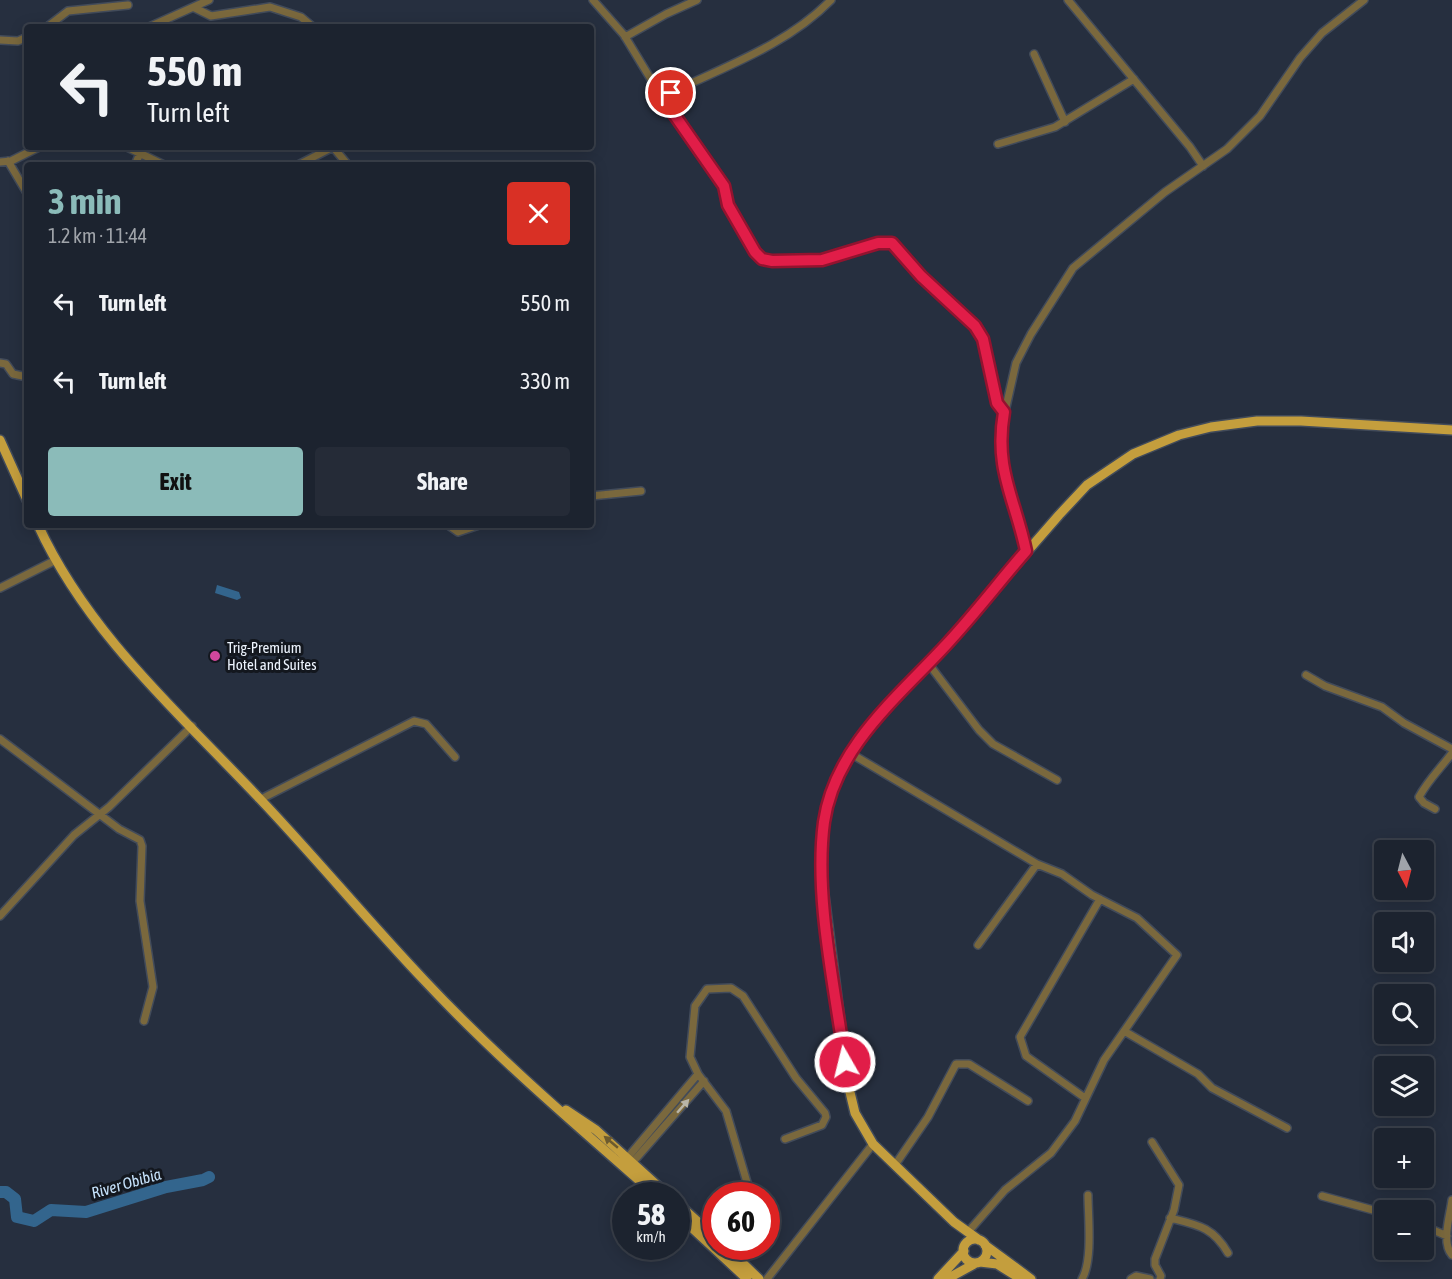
<!DOCTYPE html>
<html lang="en">
<head>
<meta charset="utf-8">
<style>
	body { margin:0; font-family:"Asap Condensed",sans-serif; background:#252b37; color:#f1f3f6; height:100vh; display:flex; flex-direction:column; font-size:22px; white-space:nowrap }
	* { box-sizing:border-box; margin:0 }
	p { font-size:20px; color:#a0a4aa }
	.icon { flex:none; width:33px; height:33px; fill:none; stroke:currentColor; stroke-width:2; stroke-linecap:round; stroke-linejoin:round }
	.map { position:relative; flex:1; overflow:hidden }
	.panel { position:absolute; left:24px; top:162px; width:570px; height:366px; display:flex; flex-direction:column; background:#1c232f; border-radius:6px; box-shadow:0 3px 15px #0003,0 0 0 2px #3a404b }
	.panel>* { flex:none }
	.banner { position:absolute; left:24px; top:24px; width:570px; height:126px; border-radius:6px; box-shadow:0 3px 15px #0003,0 0 0 2px #3a404b; background:#1c232f; color:#f1f3f6; overflow:hidden }
	.needle { width:39px; rotate:173deg }
	.buttons { position:absolute; left:1374px; top:840px; display:grid; gap:12px }
	.buttons a { display:grid; place-items:center; width:60px; height:60px; border-radius:6px; background:#1c232f; box-shadow:0 3px 15px #0003,0 0 0 2px #3a404b; font-size:30px }
	.speed { position:absolute; left:612px; top:1182px; display:flex; gap:12px; font-size:30px; font-weight:700; text-align:center }
	.speed>* { display:grid; place-content:center; width:78px; height:78px; border-radius:50%; background:#1c232f; box-shadow:0 3px 15px #0003,0 0 0 2px #3a404b; line-height:1 }
	.speed small { font-size:15px; font-weight:400 }
	.speed .limit { border:9px solid #d22; background:#fff; color:#111 }
	.pin { position:absolute; display:grid; place-items:center; width:51px; height:51px; color:#fff; margin:-26px; border:3px solid #fff; border-radius:50%; box-shadow:0 2px 6px #0007 }
	.me { position:absolute; width:66px; margin:-33px; rotate:352deg; stroke-linejoin:round; filter:drop-shadow(0 0 4px #0008) }
	.turn { display:flex; align-items:center; gap:21px; height:126px; padding:0 24px; font-size:27px }
	.turn .icon { width:78px; height:78px; stroke-width:2.5 }
	.turn b { display:block; font-size:42px; line-height:51px }
	.round { display:grid; place-items:center; flex:none; width:63px; height:63px; border-radius:6px; background:#252b37 }
	.overview { display:flex; align-items:center; justify-content:space-between; height:102px; padding:0 24px }
	h1 { font-size:36px; font-weight:700; line-height:45px; color:#8bbbb9 }
	.button { display:flex; gap:12px; margin-top:auto; padding:12px 24px }
	.button a { flex:1; height:69px; border-radius:6px; background:#8bbbb9; color:#111; font-size:24px; font-weight:700; line-height:69px; text-align:center }
	.button a+a { background:#252b37; color:#f1f3f6 }
	ul { padding:0; list-style:none }
	li { display:flex; align-items:center; gap:18px; height:78px; padding:0 24px }
	li div { flex:1 }
	li b { display:block; font-size:22px }
	li em { font-style:normal }
	.map>svg:first-child { display:block }
	.water { fill:#33658d }
	.lines { fill:none; stroke-linecap:round; stroke-linejoin:round }
	.river { stroke:#33658d; stroke-width:12 }
	.minor-casing { stroke:#424b5a; stroke-width:10 }
	.major-casing { stroke:#424b5a; stroke-width:12 }
	.minor { stroke:#7a683d; stroke-width:7 }
	.major { stroke:#c49e3d; stroke-width:9 }
	.oneway { fill:#b9b5a7 }
	.oneway2 { fill:#6c5a2e }
	.route-casing { stroke:#92132f; stroke-width:15 }
	.route { stroke:#e11d48; stroke-width:10 }
	.hotel-dot { fill:#d1479c; stroke:#13171e; stroke-width:2 }
	.labels { text-anchor:middle; dominant-baseline:central; stroke-width:6; stroke-linejoin:round; paint-order:stroke }
	.poi-label { font-size:15px; fill:#edf4fe; stroke:#13171e; text-anchor:start }
	.water-label { font-size:16px; font-style:italic; fill:#c6e2fb; stroke:#13171e }
</style>
</head>
<body>
<div class="map">
<svg width="1452" height="1279" viewBox="0 0 1452 1279">
	<rect width="100%" height="100%" fill="#262f3f"/>
	<path class="water" d="M217 585 239 592 241 598 237 600 215 593Z"/>
	<g class="lines">
		<path class="river" d="M0 1192H6L15 1199 17 1217 34 1221 51 1210 86 1212 166 1187 203 1180 209 1177"/>
		<g class="minor-casing">
			<path id="minor" d="M593 0 624 35 669 109 724 186 728 205 758 255 766 261 822 260 878 243H892L921 275 975 326 983 339 997 403 1004 412
				M1068 0 1190 147 1203 166
				M195 8 211 16 270 7 301 17 313 27
				M47 27 68 11 128 5
				M149 27 209 0
				M625 37 666 14 697 0
				M0 40 18 41 27 37
				M1034 54 1065 122
				M662 97C720 68 785 47 831 0
				M998 144 1055 127 1134 79
				M127 147 164 165
				M8 161 27 193
				M0 162 11 161 39 147
				M135 165 140 153
				M298 165 333 147 348 165
				M0 363 6 364 13 374 27 377
				M591 496 641 491
				M448 525 458 532 479 525
				M1026 551 1004 478 1000 457 1001 429 1016 363 1031 334 1073 268 1165 192 1227 149 1260 116 1300 58 1322 33 1364 0
				M0 588 56 560
				M928 663 979 730 993 744 1057 780
				M1306 675 1325 686 1382 707 1404 723 1452 749
				M0 739 119 829 140 840 142 846 140 901 153 987 144 1021
				M850 753 1037 864 1062 874 1092 895 1137 918 1177 955 1104 1060 1075 1121 1051 1153 1005 1190 968 1232
				M261 799 414 721 426 724 455 757
				M1435 809 1424 803 1419 797C1428 780 1440 769 1452 753
				M0 916 74 835 109 807 192 726
				M978 945 1037 864
				M1124 1031 1198 1074 1212 1088 1287 1128
				M1085 1098 1026 1056 1020 1037 1100 899
				M1152 1142 1179 1185 1174 1210 1155 1259V1265L1161 1276 1160 1279
				M628 1157 698 1074
				M633 1162 704 1081
				M895 1165 928 1117 956 1064H969L1028 1101
				M751 1196 726 1111 698 1074 690 1057 695 1006 707 989 731 988 743 996 796 1078 825 1113 826 1117 822 1125 785 1139
				M1322 1196 1384 1213
				M1452 1200C1450 1216 1441 1242 1452 1255
				M1170 1218C1198 1225 1213 1227 1228 1253
				M1424 1226 1447 1236
				M767 1279 873 1144
				M1082 1279C1093 1261 1088 1216 1088 1195
				M1131 1279 1136 1276 1150 1279"/>
		</g>
		<g class="major-casing">
			<path id="major" d="M0 440 27 500
				M38 525C88 634 179 713 260 799 316 858 368 921 424 980 496 1057 577 1126 657 1196
				M566 1110 596 1130 669 1196
				M676 1202 716 1238
				M676 1213 747 1279
				M963 1251a12 12 0 1 1 24 0a12 12 0 1 1-24 0Z
				M979 1240 954 1222 873 1144 855 1113 848 1084 822 879 824 820 830 797 842 767 860 737 959 630 1059 515 1087 485 1133 454 1179 435 1211 427 1257 421H1301L1452 430
				M985 1245 1031 1279
				M725 1246 759 1279
				M980 1262 997 1264 1021 1279
				M938 1279 964 1251
				M947 1279 976 1263"/>
		</g>
		<use href="#minor" class="minor"/>
		<use href="#major" class="major"/>
	</g>
	<defs><path id="oneway-solid" d="M-6-.8H1V-3.2L6.5 0L1 3.2V.8H-6Z" transform="scale(1.5)"/></defs>
	<use class="oneway" href="#oneway-solid" transform="translate(683 1106) rotate(-49)"/>
	<use class="oneway2" href="#oneway-solid" transform="translate(611 1142) rotate(-140)"/>
	<g class="lines">
		<g class="route-casing">
			<path id="route" d="M671 93 662 97 724 186 728 205 755 252 762 259 772 261 822 260 878 243H892L921 276 975 326 983 339 997 403 1004 412C994 470 1015 498 1026 551 999 582 974 615 946 645 898 697 835 747 824 822 814 896 835 988 845 1062"/>
		</g>
		<use href="#route" class="route"/>
	</g>
	<circle class="hotel-dot" cx="215" cy="656" r="6"/>
	<g class="labels">
		<g class="poi-label">
			<text x="227" y="647">Trig-Premium<tspan x="227" dy="17">Hotel and Suites</tspan></text>
		</g>
		<g class="water-label">
			<text transform="translate(126 1183) rotate(-16)">River Obibia</text>
		</g>
	</g>
</svg>
<div class="buttons">
<a><svg class="needle" viewBox="-14 -14 28 28"><path d="M0-13l5 13h-10z" fill="#e53935"/><path d="M0 13l5-13h-10z" fill="#a0a4aa"/></svg></a>
<a><svg class="icon" aria-label="sound" viewBox="0 0 24 24"><path d="M4 9h4l5-4v14l-5-4H4zM17 9q2 3 0 6"/></svg></a>
<a><svg class="icon" aria-label="search" viewBox="0 0 24 24"><circle cx="10" cy="10" r="6"/><path d="M15 15l6 6"/></svg></a>
<a><svg class="icon" aria-label="layers" viewBox="0 0 24 24"><path d="M12 4l9 5-9 5-9-5zM3 14l9 5 9-5"/></svg></a>
<a>+</a>
<a>−</a>
</div>
<div class="speed"><div>58<small>km/h</small></div><div class="limit">60</div></div>
<div class="pin" style="left:671px;top:93px;background:#d93025"><svg class="icon" aria-label="arrive" viewBox="0 0 24 24"><path d="M6 21V4h12l-3 4 3 4H6"/></svg></div>
<svg class="me" style="left:845px;top:1062px" viewBox="-20 -20 40 40"><circle r="17" fill="#e11d48" stroke="#fff" stroke-width="3"/><path d="M0-11L8 9 0 5-8 9z" fill="#fff"/></svg>
<div class="banner">
<div class="turn"><svg class="icon" aria-label="left" viewBox="0 0 24 24"><path d="M17 20v-9H6M10 6l-5 5 5 5"/></svg><div><b>550 m</b>Turn left</div></div>
</div>
<section class="panel">
<div class="overview"><div><h1>3 min</h1><p>1.2 km · 11:44</p></div><a class="round" style="background:#d93025;color:#fff"><svg class="icon" aria-label="close" viewBox="0 0 24 24"><path d="M6 6l12 12M18 6L6 18"/></svg></a></div>
<ul>
<li><svg class="icon" aria-label="left" viewBox="0 0 24 24"><path d="M17 20v-9H6M10 6l-5 5 5 5"/></svg><div><b>Turn left</b></div><em>550 m</em></li>
<li><svg class="icon" aria-label="left" viewBox="0 0 24 24"><path d="M17 20v-9H6M10 6l-5 5 5 5"/></svg><div><b>Turn left</b></div><em>330 m</em></li>
</ul>
<div class="button"><a>Exit</a><a>Share</a></div>
</section>
</div>
</body>
</html>
